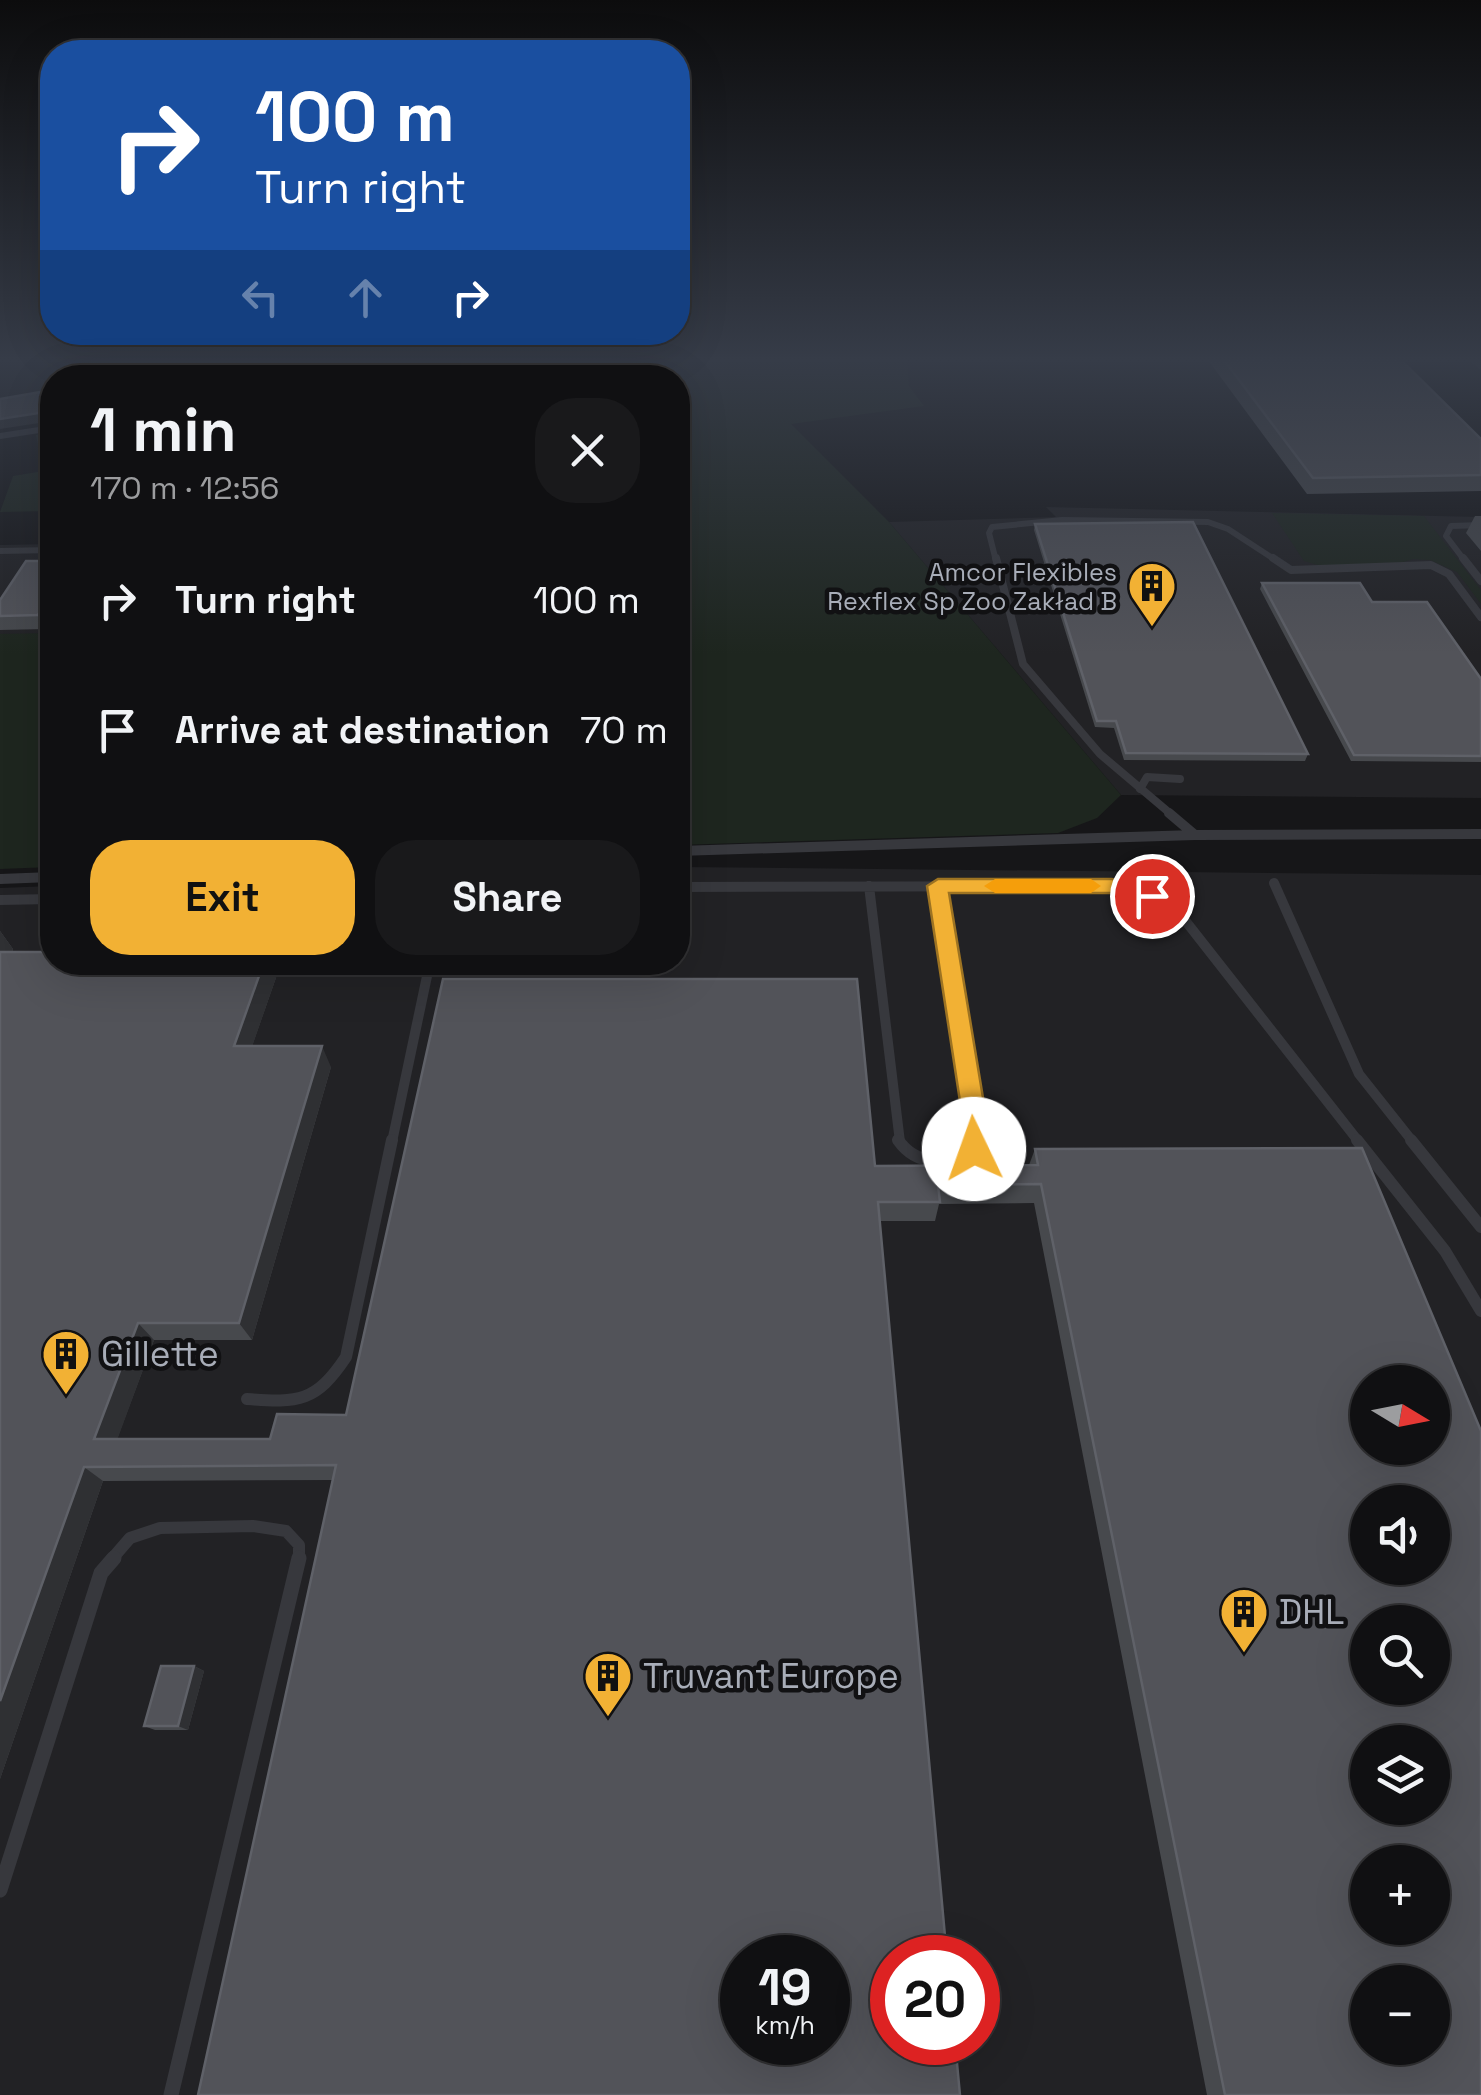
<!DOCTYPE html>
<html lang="en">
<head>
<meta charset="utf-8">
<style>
	body { margin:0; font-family:"Space Grotesk",sans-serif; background:#19191b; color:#f1f3f6; height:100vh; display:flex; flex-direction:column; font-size:38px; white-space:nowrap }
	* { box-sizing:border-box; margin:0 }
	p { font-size:32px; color:#9c9d9f }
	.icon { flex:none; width:55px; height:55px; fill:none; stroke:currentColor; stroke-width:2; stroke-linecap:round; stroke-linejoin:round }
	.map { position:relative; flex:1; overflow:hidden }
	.side { position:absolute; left:40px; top:365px; width:650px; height:610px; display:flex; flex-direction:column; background:#101012; border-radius:40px; box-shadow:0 10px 40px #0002,0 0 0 2px #303032 }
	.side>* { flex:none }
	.top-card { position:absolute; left:40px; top:40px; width:650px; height:305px; border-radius:40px; box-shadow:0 10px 40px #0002,0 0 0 2px #303032; background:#1a4fa0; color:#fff; overflow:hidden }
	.needle { width:65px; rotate:100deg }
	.tools { position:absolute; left:1350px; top:1365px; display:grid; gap:20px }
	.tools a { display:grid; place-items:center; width:100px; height:100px; border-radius:50%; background:#101012; box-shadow:0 10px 40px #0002,0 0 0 2px #303032; font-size:50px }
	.speed { position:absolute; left:720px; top:1935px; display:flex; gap:20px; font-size:50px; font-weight:700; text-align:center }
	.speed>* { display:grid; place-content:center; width:130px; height:130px; border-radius:50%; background:#101012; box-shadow:0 10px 40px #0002,0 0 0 2px #303032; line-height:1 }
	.speed small { font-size:25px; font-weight:400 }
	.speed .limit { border:15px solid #d22; background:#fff; color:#111 }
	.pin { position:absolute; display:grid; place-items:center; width:85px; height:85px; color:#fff; margin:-42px; border:5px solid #fff; border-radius:50%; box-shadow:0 2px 10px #0007 }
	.me { position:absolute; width:110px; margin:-55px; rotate:357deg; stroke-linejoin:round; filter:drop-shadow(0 0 8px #0008) }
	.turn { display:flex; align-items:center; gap:35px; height:210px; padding:0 50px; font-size:45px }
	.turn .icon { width:130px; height:130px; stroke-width:2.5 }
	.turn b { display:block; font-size:70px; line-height:85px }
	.lanes { display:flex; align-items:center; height:95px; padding:0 50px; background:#0003; justify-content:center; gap:50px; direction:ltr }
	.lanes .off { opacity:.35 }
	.round { display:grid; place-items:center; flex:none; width:105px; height:105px; border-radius:40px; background:#19191b }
	.head { display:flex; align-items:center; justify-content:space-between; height:170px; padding:0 50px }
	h1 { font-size:60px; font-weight:800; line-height:75px }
	.primary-button { display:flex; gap:20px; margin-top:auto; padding:20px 50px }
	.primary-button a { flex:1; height:115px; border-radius:40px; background:#f2b134; color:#111; font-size:40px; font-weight:800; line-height:115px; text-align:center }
	.primary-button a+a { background:#19191b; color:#f1f3f6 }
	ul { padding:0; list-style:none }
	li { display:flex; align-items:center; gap:30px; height:130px; padding:0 50px }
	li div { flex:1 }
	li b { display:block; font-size:38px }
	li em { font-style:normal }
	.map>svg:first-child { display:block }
	.built { fill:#222225; fill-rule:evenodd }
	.green { fill:#1e261f }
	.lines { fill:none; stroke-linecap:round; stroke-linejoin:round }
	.lane-far4 { stroke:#37383d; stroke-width:6 }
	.lane-far3 { stroke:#37383d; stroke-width:8 }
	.lane-far2 { stroke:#37383d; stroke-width:10 }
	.lane-far1 { stroke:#37383d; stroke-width:12 }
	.lane { stroke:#37383d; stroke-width:15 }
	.street { fill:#37383d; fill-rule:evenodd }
	.wall { fill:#47494d }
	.shaded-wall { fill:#2f3033 }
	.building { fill:#525359; stroke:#5f6168; stroke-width:2.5; fill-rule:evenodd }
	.route { fill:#f2b134; stroke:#9d7322; stroke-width:2.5 }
	.slow { fill:#f59e0b }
	.labels { text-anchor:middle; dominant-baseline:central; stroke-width:9; stroke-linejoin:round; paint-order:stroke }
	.far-poi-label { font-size:25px; fill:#a8adb8; stroke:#111113; text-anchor:end }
	.near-poi-label { font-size:35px; fill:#a8adb8; stroke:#111113; text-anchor:start }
</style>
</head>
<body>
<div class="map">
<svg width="1481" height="2095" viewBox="0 0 1481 2095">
	<rect width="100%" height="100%" fill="#161618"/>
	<path class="built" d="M58 360H425V374L59 373Z
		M1046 507 1481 517V798L1121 795 889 522 1056 517Z
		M52 544V637L0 638V545Z
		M678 867 1481 875V2095H0V888L52 886V962H678ZM1368 1382H1432V1448H1368ZM1368 1502H1432V1568H1368ZM1368 1622H1432V1688H1368ZM1368 1742H1432V1808H1368ZM1368 1862H1432V1928H1368ZM742 1958H828V2042H742ZM892 1958H978V2042H892ZM1368 1982H1432V2048H1368Z"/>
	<path class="green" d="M425 360H907L909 386 924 406 791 424 889 522 1121 795 1097 818 1058 833 678 845V378H58L59 373 424 374Z
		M52 433V511L0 512 13 476 43 471 36 435Z
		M1272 513 1424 516 1481 590V604L1457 572 1430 560 1413 559 1385 568 1321 566 1304 561Z
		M52 633V867L0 869V634Z"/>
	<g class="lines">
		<path class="lane-far4" d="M0 436 52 428
			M0 551 52 550
			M996 561 989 533 992 527 1062 520 1208 522 1228 529 1277 561
			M1465 561 1446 536 1451 526 1481 525"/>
		<path class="lane-far3" d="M996 558 1023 664 1100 754 1172 815
			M1273 558 1291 570 1431 565 1449 574 1481 617
			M1463 558 1481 581
			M1140 789 1147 777 1180 779"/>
		<path class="lane-far2" d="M1169 813 1195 835
			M678 851 1195 835 1481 834
			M0 879 52 877
			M1274 883 1359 1074 1413 1142
			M869 886 900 1142
			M937 886 975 1142
			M678 887 1112 886 1152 895 1184 919 1359 1142
			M0 900 52 899
			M392 1142 430 962"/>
		<path class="lane-far1" d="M898 1140C917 1167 948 1165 974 1149L976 1140
			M1357 1140 1445 1251 1481 1311
			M1411 1140 1481 1227
			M247 1399C299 1403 316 1402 346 1357L392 1140
			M111 1560 130 1538 160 1528 253 1526 286 1531 299 1545V1560"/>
		<path class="lane" d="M0 1890 101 1573 114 1558
			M171 2095 299 1558"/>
		<path class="street" d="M1469 360H1480L1481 370Z"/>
	</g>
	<path class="wall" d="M1208 360H1401L1481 439V491L1307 494Z
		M1475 516H1481V551L1466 533Z
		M1035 524 1308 754 1305 761 1124 760 1114 728 1095 727 1034 530Z
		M52 561V617L46 629 0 630V600Z
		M1262 583 1372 602 1481 679V762L1351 761 1260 589Z
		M0 931 13 949 12 952 52 962H322L320 972H278L252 1046 331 1067 252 1340H154L117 1439H270L346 1415 875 1166 1029 1165 1035 1149 1481 2095H1207L1034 1203 939 1204 935 1221H880L333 1480 103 1481 0 1779Z
		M382 962H418L417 964H383Z
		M194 1666 204 1671 188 1730H155L144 1726Z"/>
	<path class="shaded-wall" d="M52 411V421L0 429V419Z
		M52 592V617L46 629 38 615Z
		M0 931 13 949 1 973 0 972Z
		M264 962H274L278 972 245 1067 234 1046Z
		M316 962H322L320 972Z
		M322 1046 331 1067 252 1340 239 1323Z
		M138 1323 154 1340 112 1454 94 1439Z
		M84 1467 103 1481 0 1779V1701Z
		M194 1666 204 1671 188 1730 178 1726Z"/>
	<path class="building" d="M1224 360H1401L1481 439V475L1313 478Z
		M160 373 161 378H131Z
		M52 390V411L0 419V399Z
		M1193 522 1308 754 1126 753 1116 721H1097L1035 524Z
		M26 561H52V592L38 615 0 616V600Z
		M1262 583H1360L1372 602H1427L1481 679V756L1354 755Z
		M0 952H52V962H264L234 1046H322L239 1323H138L94 1439H270L277 1414 346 1415 443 979H857L875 1166 1038 1165 1035 1149 1362 1148 1481 1431V2095H1225L1041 1184 938 1185 940 1202H878L947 1958H892V2042H955L960 2095H198L336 1465 84 1467 0 1701ZM1368 1382H1432V1448H1368ZM1368 1502H1432V1568H1368ZM1368 1622H1432V1688H1368ZM1368 1742H1432V1808H1368ZM1368 1862H1432V1928H1368ZM742 1958H828V2042H742ZM1368 1982H1432V2048H1368Z
		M161 1666H194L178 1726H144Z"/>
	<linearGradient id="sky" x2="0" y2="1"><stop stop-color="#0c0c0d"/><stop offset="0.55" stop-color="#363c48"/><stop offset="1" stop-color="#363c48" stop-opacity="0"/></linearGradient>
	<rect width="1481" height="654" fill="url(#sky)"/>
	<path class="route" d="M938 879H1112L1159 891 1162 896 1152 903 1112 893H949L989 1134 983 1156 974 1159 962 1149 965 1134 927 886Z"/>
	<path class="slow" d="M995 879H1091L1101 886 1091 893H995L984 886Z"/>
	<defs>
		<g id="building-pin" transform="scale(2.5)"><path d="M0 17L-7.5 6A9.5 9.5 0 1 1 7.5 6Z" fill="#f2b134" stroke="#111113"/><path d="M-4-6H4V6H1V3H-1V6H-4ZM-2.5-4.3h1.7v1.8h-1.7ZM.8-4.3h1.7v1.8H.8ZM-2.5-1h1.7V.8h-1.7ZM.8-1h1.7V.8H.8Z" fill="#111"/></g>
	</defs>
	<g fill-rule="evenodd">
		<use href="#building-pin" x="1152" y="586"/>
		<use href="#building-pin" x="66" y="1354"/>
		<use href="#building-pin" x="1244" y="1612"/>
		<use href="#building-pin" x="608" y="1676"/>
	</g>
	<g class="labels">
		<g class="far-poi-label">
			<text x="1117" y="572">Amcor Flexibles<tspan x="1117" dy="29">Rexflex Sp Zoo Zakład B</tspan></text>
		</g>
		<g class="near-poi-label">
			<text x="101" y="1354">Gillette</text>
			<text x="1279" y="1612">DHL</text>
			<text x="643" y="1676">Truvant Europe</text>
		</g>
	</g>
</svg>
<div class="tools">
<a><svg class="needle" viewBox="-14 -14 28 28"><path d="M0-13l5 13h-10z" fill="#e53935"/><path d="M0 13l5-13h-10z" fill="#9c9d9f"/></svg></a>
<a><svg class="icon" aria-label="sound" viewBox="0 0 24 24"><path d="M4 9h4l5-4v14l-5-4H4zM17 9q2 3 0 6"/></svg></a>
<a><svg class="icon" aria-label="search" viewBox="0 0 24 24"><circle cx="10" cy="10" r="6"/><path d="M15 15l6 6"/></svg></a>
<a><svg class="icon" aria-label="layers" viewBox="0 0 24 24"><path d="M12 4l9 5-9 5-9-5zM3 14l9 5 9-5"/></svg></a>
<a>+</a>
<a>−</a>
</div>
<div class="speed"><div>19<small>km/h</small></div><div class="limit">20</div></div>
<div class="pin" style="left:1152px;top:896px;background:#d93025"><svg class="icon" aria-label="arrive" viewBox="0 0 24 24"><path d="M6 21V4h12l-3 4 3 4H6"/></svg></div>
<svg class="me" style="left:974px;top:1149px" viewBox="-20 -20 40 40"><circle r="19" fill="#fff"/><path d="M0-13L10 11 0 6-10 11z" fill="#f2b134"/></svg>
<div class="top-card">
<div class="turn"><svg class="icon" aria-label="right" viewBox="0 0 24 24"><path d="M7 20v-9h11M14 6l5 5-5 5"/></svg><div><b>100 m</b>Turn right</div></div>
<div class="lanes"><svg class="icon off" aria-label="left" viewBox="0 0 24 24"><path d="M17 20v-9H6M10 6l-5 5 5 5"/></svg><svg class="icon off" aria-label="ahead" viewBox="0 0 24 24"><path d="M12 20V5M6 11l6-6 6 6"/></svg><svg class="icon" aria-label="right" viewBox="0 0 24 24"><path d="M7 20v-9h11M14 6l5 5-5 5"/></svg></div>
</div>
<section class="side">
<div class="head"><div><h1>1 min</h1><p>170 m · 12:56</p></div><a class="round"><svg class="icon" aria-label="close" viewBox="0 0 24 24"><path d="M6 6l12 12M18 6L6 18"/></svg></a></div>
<ul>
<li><svg class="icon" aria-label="right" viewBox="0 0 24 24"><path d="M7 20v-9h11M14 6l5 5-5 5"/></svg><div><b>Turn right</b></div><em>100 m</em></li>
<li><svg class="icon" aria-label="arrive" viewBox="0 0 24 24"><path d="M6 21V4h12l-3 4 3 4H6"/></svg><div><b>Arrive at destination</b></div><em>70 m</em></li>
</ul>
<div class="primary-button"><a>Exit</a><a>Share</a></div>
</section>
</div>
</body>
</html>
